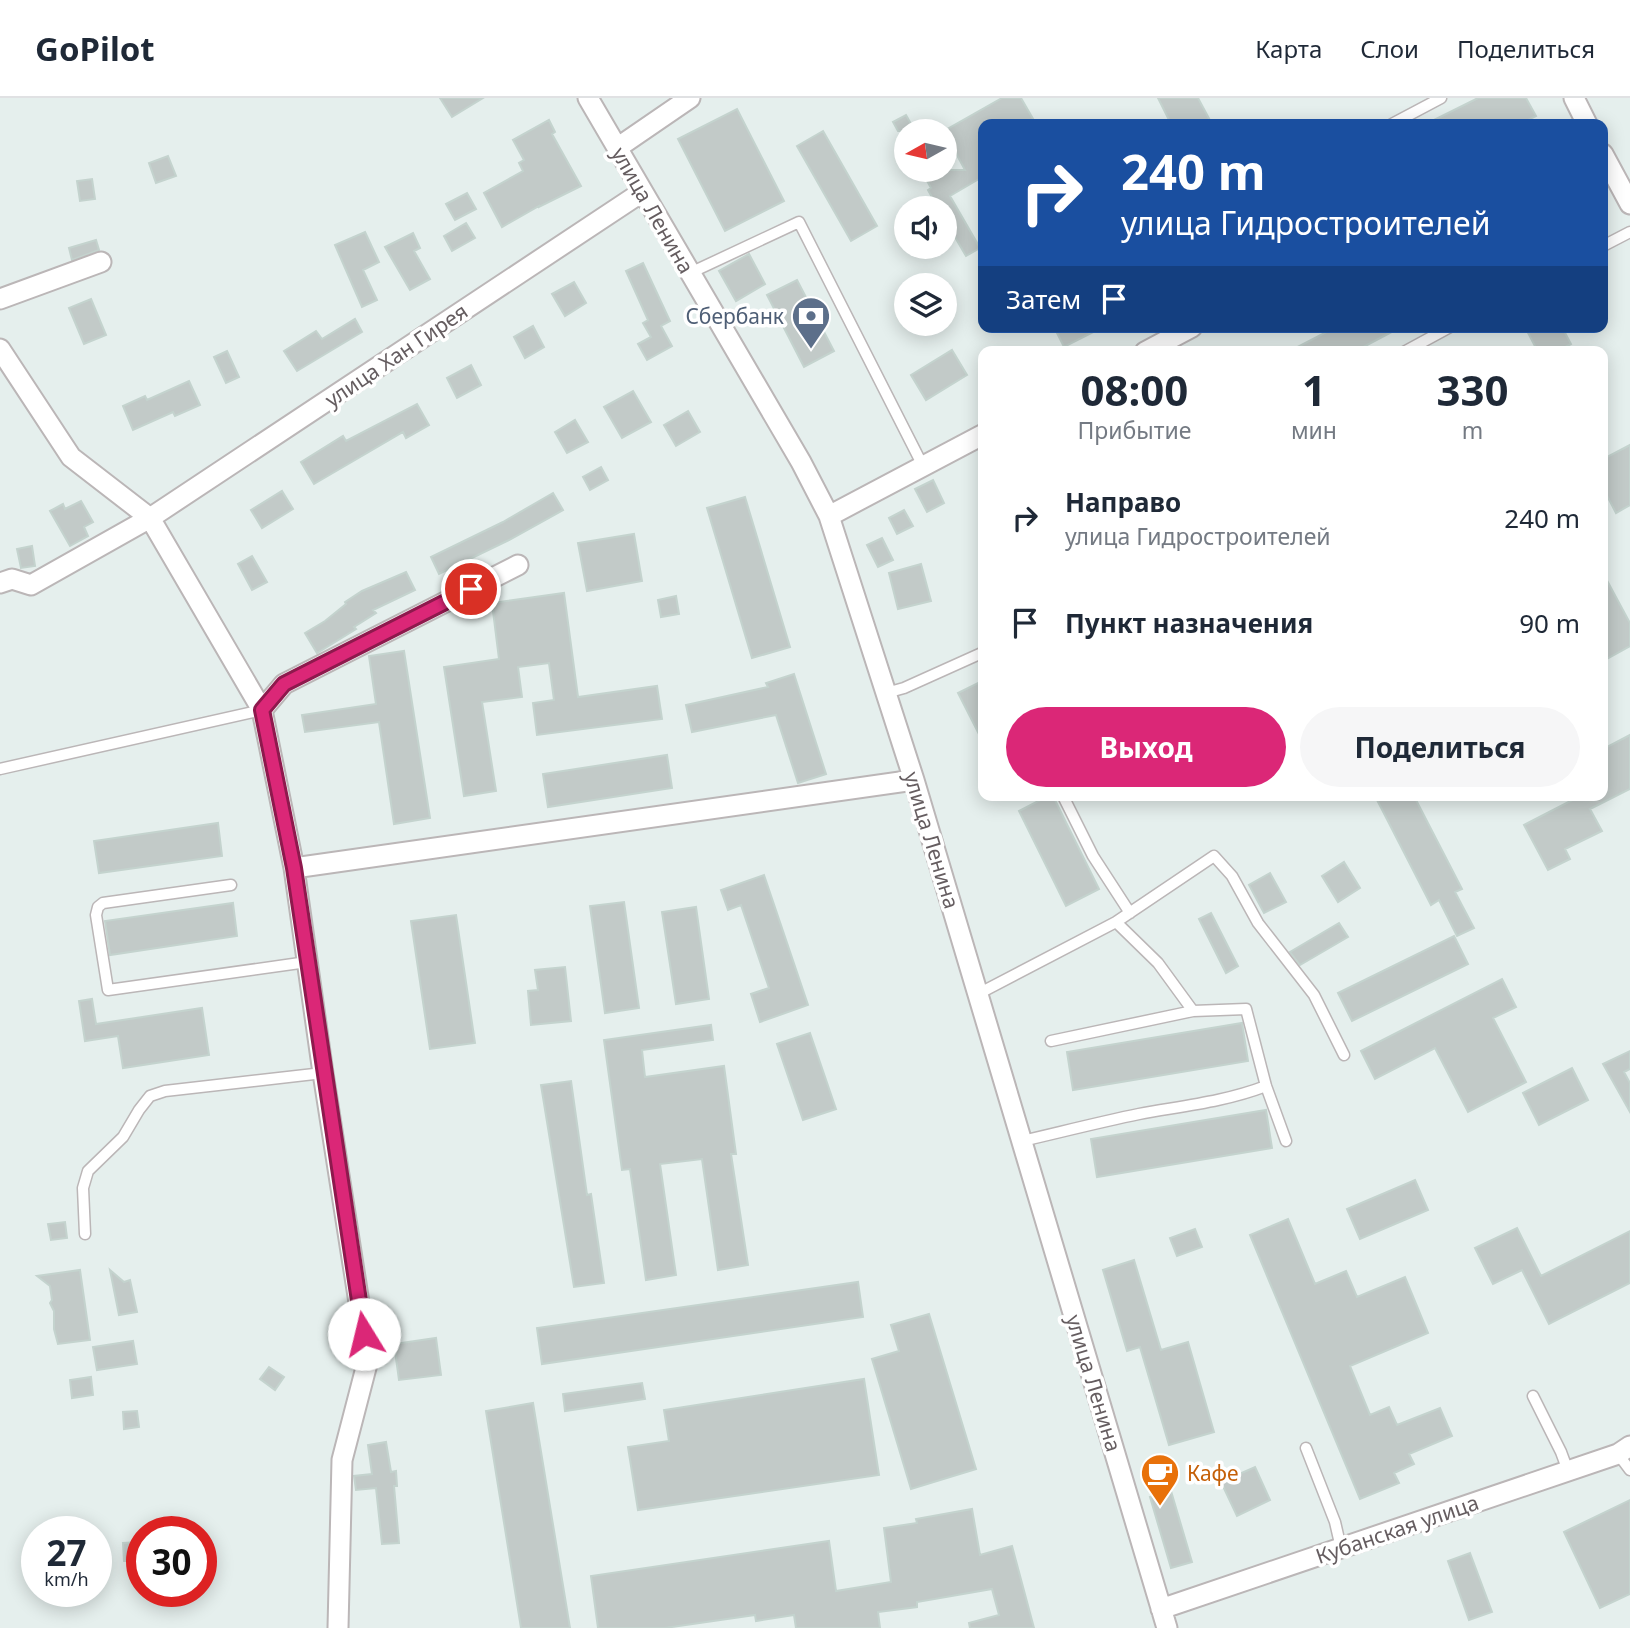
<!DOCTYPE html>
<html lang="ru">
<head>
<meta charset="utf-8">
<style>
	body { margin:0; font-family:"Noto Sans",sans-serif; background:#f6f6f7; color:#1f2937; height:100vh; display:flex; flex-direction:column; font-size:26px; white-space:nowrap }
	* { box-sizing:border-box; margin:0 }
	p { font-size:23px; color:#747a83 }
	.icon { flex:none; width:38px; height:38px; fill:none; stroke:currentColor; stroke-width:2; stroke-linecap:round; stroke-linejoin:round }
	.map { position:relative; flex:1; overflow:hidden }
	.side { position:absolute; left:978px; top:248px; width:630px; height:455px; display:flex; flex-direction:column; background:#fff; border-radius:14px; box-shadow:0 4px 18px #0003 }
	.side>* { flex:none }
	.hud { position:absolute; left:978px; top:21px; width:630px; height:214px; border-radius:14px; box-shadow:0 4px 18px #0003; background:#1a4fa0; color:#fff; overflow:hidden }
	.needle { width:46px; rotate:262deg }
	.fabs { position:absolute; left:894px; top:21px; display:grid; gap:14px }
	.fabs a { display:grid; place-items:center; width:63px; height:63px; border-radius:50%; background:#fff; box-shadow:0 4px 18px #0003; font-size:35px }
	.speed { position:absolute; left:21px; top:1418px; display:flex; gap:14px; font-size:35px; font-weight:700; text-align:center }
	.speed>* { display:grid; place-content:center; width:91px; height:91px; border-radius:50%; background:#fff; box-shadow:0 4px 18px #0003; line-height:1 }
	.speed small { font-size:18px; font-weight:400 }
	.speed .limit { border:10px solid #d22; background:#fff; color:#111 }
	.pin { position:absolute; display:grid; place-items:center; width:60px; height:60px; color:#fff; margin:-30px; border:4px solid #fff; border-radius:50%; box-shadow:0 2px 7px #0007 }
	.me { position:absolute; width:77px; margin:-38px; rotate:351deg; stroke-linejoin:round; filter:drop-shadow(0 0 5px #0008) }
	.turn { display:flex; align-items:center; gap:24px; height:147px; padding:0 28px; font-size:32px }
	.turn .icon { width:91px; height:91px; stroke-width:2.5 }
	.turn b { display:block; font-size:49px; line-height:60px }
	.then { display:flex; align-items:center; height:66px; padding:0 28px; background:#0003; gap:14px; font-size:26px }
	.eta { display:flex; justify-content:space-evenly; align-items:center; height:119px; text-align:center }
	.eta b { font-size:42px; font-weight:700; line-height:49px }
	.primary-button { display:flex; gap:14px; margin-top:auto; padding:14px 28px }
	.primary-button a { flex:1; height:80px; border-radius:42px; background:#db2777; color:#fff; font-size:28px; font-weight:700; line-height:80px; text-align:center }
	.primary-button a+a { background:#f6f6f7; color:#1f2937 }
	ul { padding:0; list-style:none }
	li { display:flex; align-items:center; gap:21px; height:105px; padding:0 28px }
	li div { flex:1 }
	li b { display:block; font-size:26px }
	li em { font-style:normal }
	header { display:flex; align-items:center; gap:42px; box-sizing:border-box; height:98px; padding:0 35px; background:#fff; border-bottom:2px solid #e0e1e3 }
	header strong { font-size:33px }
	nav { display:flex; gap:38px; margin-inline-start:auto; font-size:24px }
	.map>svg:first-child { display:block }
	.building { fill:#c2cac8; stroke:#c4d3ce; stroke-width:2 }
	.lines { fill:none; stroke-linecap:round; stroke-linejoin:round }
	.service-casing { stroke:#bbb6b7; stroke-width:13 }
	.minor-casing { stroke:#bbb6b7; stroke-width:23 }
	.service { stroke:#fff; stroke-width:10 }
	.minor { stroke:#fff; stroke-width:19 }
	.route-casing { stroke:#8e194d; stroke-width:18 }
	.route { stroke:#db2777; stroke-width:12 }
	.labels { text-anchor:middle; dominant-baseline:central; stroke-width:7; stroke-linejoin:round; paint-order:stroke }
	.street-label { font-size:21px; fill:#655d60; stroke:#fff }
	.service-label { font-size:21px; fill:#4e5e75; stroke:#fff; text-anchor:end }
	.food-label { font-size:21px; fill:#c56008; stroke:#fff; text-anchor:start }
</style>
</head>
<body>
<header>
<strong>GoPilot</strong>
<nav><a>Карта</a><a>Слои</a><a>Поделиться</a></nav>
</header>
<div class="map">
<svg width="1630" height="1530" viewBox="0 0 1630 1530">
	<rect width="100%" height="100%" fill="#e5efed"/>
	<path class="building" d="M440 0H483L452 19Z
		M1002 0H1021L1036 26H984V78L950 98 980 150 966 158 945 122V110H938L928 92 931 90 921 72H965L944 33Z
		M1158 0H1198L1212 26H1171Z
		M1478 0H1526L1536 18 1520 26H1426Z
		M737 11 784 103 725 133 678 41Z
		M906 17 915 33H898L893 24Z
		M549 22 555 34 552 36 581 88 539 109V108L502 129 484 95 523 73 519 65 524 62 513 42Z
		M823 33 877 128 851 143 797 48Z
		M168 58 176 78 156 85 149 65Z
		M92 81 95 101 80 103 77 83Z
		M467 95 476 111 455 122 446 106Z
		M466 125 475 140 452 153 444 138Z
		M365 134 379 164 363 172 377 202 362 209 335 147Z
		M413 135 420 150 414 153 430 181 410 192 385 149Z
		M96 142 99 152 72 162 69 150Z
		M749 156 765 186 736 203 719 173Z
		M643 165 670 223 661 228 672 248 647 262 638 246 651 239 643 225 648 222 626 173Z
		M797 182 834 253 804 269 767 197Z
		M574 184 586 205 565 218 552 196Z
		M91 201 106 237 84 246 69 210Z
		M355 221 362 234 297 273 284 253 316 233 322 241Z
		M533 228 544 249 525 260 514 239Z
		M1054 229H1103L1064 249Z
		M1336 229H1401L1354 254H1288Z
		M1525 229H1562L1571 246 1556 254H1538Z
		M952 252 967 277 926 302 911 277Z
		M227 253 239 279 226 285 214 259Z
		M471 267 481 287 457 300 447 280Z
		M189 283 200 307 175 318 173 314 133 332 123 308 145 298 147 302Z
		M633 293 651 324 622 340 604 309Z
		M417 306 429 327 406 340 403 334 314 386 301 364 343 338 346 343Z
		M688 313 700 334 676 348 664 327Z
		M575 322 588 344 567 355 555 334Z
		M1630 347V407L1616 415 1603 390V361Z
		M601 369 608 382 590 392 583 379Z
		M933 382 944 405 927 414 915 391Z
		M282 393 293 411 262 430 251 412Z
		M553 395 563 412 509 442 439 476 431 459 503 424Z
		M745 399 790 549 752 560 707 410Z
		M81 403 93 424 84 429 88 438 70 448 50 413 63 406 65 411Z
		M904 412 913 428 897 436 889 420Z
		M634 436 642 483 587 493 578 445Z
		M882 440 893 462 878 469 867 447Z
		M32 448 35 468 21 470 17 451Z
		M252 458 267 484 252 492 238 466Z
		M921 466 931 503 898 511 889 475Z
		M406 474 415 492 373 512 376 515 354 529 356 531 317 555 305 535 325 523 346 506 345 504 362 493Z
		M1603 475 1630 525V548L1603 563Z
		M564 495 578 599 657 588 662 621 537 637 533 605 554 602 549 565 518 569 522 599 482 604 496 693 464 698 444 569 499 561 492 505Z
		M676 498 679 516 661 519 658 502Z
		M404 553 430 720 394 726 379 624 305 634 302 617 376 606 369 558Z
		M794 576 826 676 798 685 776 617 692 634 686 607 768 589 766 585Z
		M984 582V646L958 595Z
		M1630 637V691L1590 711 1602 733 1565 751 1570 761 1548 772 1524 727 1580 698H1603V651Z
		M667 657 672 690 548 709 543 676Z
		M1048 698H1053L1099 791 1066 808 1019 713Z
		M1375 698H1414L1462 791 1455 794 1474 830 1457 838 1439 802 1431 807Z
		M218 725 222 758 99 775 94 743Z
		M1344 764 1360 790 1338 804 1322 778Z
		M1270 775 1286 804 1264 815 1249 787Z
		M764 777 808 907 760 924 751 896 769 890 741 807 728 812 721 792Z
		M624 804 639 910 605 915 590 808Z
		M233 805 237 838 110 857 105 823Z
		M696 809 709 901 676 906 662 814Z
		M1211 815 1238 868 1226 875 1199 821Z
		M456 817 475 945 430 951 411 823Z
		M1339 825 1348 839 1300 867 1290 854Z
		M1454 838 1468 866 1352 923 1338 895Z
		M565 869 571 923 531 927 528 893 538 892 535 872Z
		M1502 881 1516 909 1493 920 1526 984 1468 1014 1435 950 1375 981 1361 953Z
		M92 901 96 926 202 910 209 957 123 970 118 938 85 943 79 903Z
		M1242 925 1248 963 1073 992 1067 954Z
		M711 927 713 942 642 952 645 979 724 968 736 1056H731L748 1167 718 1172 702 1061 660 1066 676 1177 646 1182 630 1071 622 1072 604 942Z
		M810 935 836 1011 803 1022 777 946Z
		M1630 953V971L1624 974 1630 985V1014L1603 966Z
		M1572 970 1588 1002 1539 1027 1523 995Z
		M571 983 587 1097 591 1096 604 1185 574 1189 541 987Z
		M1266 1012 1272 1050 1097 1079 1091 1041Z
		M1415 1082 1428 1112 1360 1141 1347 1111Z
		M1288 1121 1315 1186 1346 1173 1357 1199 1405 1179 1428 1235 1350 1268 1370 1317 1389 1309 1397 1327 1440 1310 1452 1338 1409 1356 1414 1366 1394 1375 1399 1385 1360 1401 1250 1137Z
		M65 1124 67 1140 51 1142 48 1126Z
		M1517 1130 1541 1178 1630 1133V1185L1549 1226 1522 1172 1493 1186 1475 1150Z
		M1195 1131 1202 1149 1177 1158 1170 1140Z
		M1134 1162 1161 1252 1188 1244 1214 1334 1169 1347 1140 1249 1127 1253 1103 1172Z
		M80 1172 90 1242 58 1246 54 1231V1213L50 1205 52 1202 50 1188 37 1178Z
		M110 1172 124 1184 130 1182 137 1214 119 1217Z
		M858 1184 863 1219 542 1266 537 1230Z
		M929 1216 976 1371 911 1391 872 1261 899 1253 891 1227Z
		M436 1240 441 1277 399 1282 394 1246Z
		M133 1243 137 1266 97 1272 93 1249Z
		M269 1269 284 1279 275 1292 260 1281Z
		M91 1279 93 1297 72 1300 70 1282Z
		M864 1281 879 1377 638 1412 628 1349 669 1343 664 1312Z
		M642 1285 645 1301 565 1313 563 1296Z
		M533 1305 570 1530H521L486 1313Z
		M137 1313 139 1329 124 1331 123 1314Z
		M386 1344 391 1374 396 1373 397 1388H394L399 1445 382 1446 376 1390 356 1392 354 1378 372 1376 368 1347Z
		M1255 1369 1270 1402 1237 1418 1221 1384Z
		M1171 1393 1192 1464 1171 1470 1150 1399Z
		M1630 1402V1496L1600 1510 1564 1434Z
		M972 1411 980 1457 1012 1448 1034 1530H970L969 1525 999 1517 992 1491 917 1504V1509L878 1514 880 1530H796L794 1517 756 1523 755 1517 665 1530H598L591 1478 829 1443 836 1493 891 1484 884 1430 917 1425 916 1421Z
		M139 1444 140 1463H124L123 1445Z
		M1470 1455 1492 1514 1469 1522 1448 1463Z"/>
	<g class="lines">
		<g class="service-casing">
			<path id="service" d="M1392 26 1441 0
				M1603 148 1630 134
				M690 175 799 124 923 368
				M1404 254 1450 229
				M886 595 904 590 984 554
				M0 671 262 612
				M1063 698 1093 758 1130 815
				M231 787 103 805 98 809 96 817 108 892 307 864
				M1116 824 1158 865 1193 913
				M978 896 1116 824 1214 758 1232 778 1258 825 1314 897 1344 957
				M1051 943 1193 913 1246 911 1266 988 1286 1043
				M1022 1043C1061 1034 1100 1024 1139 1016 1182 1008 1224 1004 1266 988
				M85 1136 83 1090 88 1073 123 1039 139 1012 150 998 165 993 323 975
				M1533 1298 1561 1354 1568 1373
				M1306 1350 1335 1424 1341 1450
				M1618 1356 1630 1372"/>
		</g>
		<g class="minor-casing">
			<path id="minor" d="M588 0 801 364 829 418 914 682 1167 1530
				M1574 0 1587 26
				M617 50 690 0
				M1603 56 1630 106
				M0 201 101 164
				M0 251 71 359 150 420 262 612 294 770 323 975 368 1262 342 1362 338 1530
				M1145 254 1192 229
				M829 418 984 336
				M0 485 12 481 31 487 150 420 642 94
				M262 612 284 586 518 467
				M294 770 914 682
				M1161 1511 1618 1356 1630 1348"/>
		</g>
		<use href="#service" class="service"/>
		<use href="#minor" class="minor"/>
	</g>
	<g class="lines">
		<g class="route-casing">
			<path id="route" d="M364 1236 294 770 262 612 284 586 471 491"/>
		</g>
		<use href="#route" class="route"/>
	</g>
	<defs>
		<g id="bank-pin" transform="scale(2.0125)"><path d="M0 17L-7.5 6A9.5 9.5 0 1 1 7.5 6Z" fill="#5c6f8a" stroke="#fff"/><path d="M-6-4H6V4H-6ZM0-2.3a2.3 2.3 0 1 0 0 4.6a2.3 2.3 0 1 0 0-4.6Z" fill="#fff"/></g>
		<g id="cafe-pin" transform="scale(2.0125)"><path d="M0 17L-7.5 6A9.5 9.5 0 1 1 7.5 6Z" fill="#e8710a" stroke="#fff"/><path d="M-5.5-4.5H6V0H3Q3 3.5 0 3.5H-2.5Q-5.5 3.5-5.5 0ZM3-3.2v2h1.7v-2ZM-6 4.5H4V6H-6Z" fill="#fff"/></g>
	</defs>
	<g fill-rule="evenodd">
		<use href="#bank-pin" x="811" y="218"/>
		<use href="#cafe-pin" x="1160" y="1375"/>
	</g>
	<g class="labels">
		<g class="street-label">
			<text transform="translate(653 112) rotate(60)">улица Ленина</text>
			<text transform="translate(396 257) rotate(-34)">улица Хан Гирея</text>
			<text transform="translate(932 742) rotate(73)">улица Ленина</text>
			<text transform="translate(1094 1285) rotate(73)">улица Ленина</text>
			<text transform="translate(1397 1431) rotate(-19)">Кубанская улица</text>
		</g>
		<g class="service-label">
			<text x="784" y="218">Сбербанк</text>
		</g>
		<g class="food-label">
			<text x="1187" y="1375">Кафе</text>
		</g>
	</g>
</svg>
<div class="fabs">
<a><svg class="needle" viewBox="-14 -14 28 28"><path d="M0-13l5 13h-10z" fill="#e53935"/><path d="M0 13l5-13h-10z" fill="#747a83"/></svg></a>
<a><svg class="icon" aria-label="sound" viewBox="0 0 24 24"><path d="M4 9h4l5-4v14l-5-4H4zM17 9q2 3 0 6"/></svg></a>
<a><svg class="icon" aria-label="layers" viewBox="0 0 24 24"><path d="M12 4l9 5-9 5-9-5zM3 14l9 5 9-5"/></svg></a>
</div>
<div class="speed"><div>27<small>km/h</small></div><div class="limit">30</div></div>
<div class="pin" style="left:471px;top:491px;background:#d93025"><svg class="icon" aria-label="arrive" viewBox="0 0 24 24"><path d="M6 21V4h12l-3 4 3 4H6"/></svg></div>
<svg class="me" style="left:364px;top:1236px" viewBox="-20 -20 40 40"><circle r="19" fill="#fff"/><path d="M0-13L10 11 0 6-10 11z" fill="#db2777"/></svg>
<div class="hud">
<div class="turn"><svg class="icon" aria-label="right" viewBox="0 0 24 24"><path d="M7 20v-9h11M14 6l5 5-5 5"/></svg><div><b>240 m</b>улица Гидростроителей</div></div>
<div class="then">Затем<svg class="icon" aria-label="arrive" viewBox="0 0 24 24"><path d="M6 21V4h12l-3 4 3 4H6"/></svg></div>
</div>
<section class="side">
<div class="eta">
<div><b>08:00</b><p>Прибытие</p></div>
<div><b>1</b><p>мин</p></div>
<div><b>330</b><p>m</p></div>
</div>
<ul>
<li><svg class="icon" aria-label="right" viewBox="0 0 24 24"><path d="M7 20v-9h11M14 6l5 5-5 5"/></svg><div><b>Направо</b><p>улица Гидростроителей</p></div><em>240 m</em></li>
<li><svg class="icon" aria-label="arrive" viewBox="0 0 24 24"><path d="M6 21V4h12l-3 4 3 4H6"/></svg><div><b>Пункт назначения</b></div><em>90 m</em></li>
</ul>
<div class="primary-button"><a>Выход</a><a>Поделиться</a></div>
</section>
</div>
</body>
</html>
